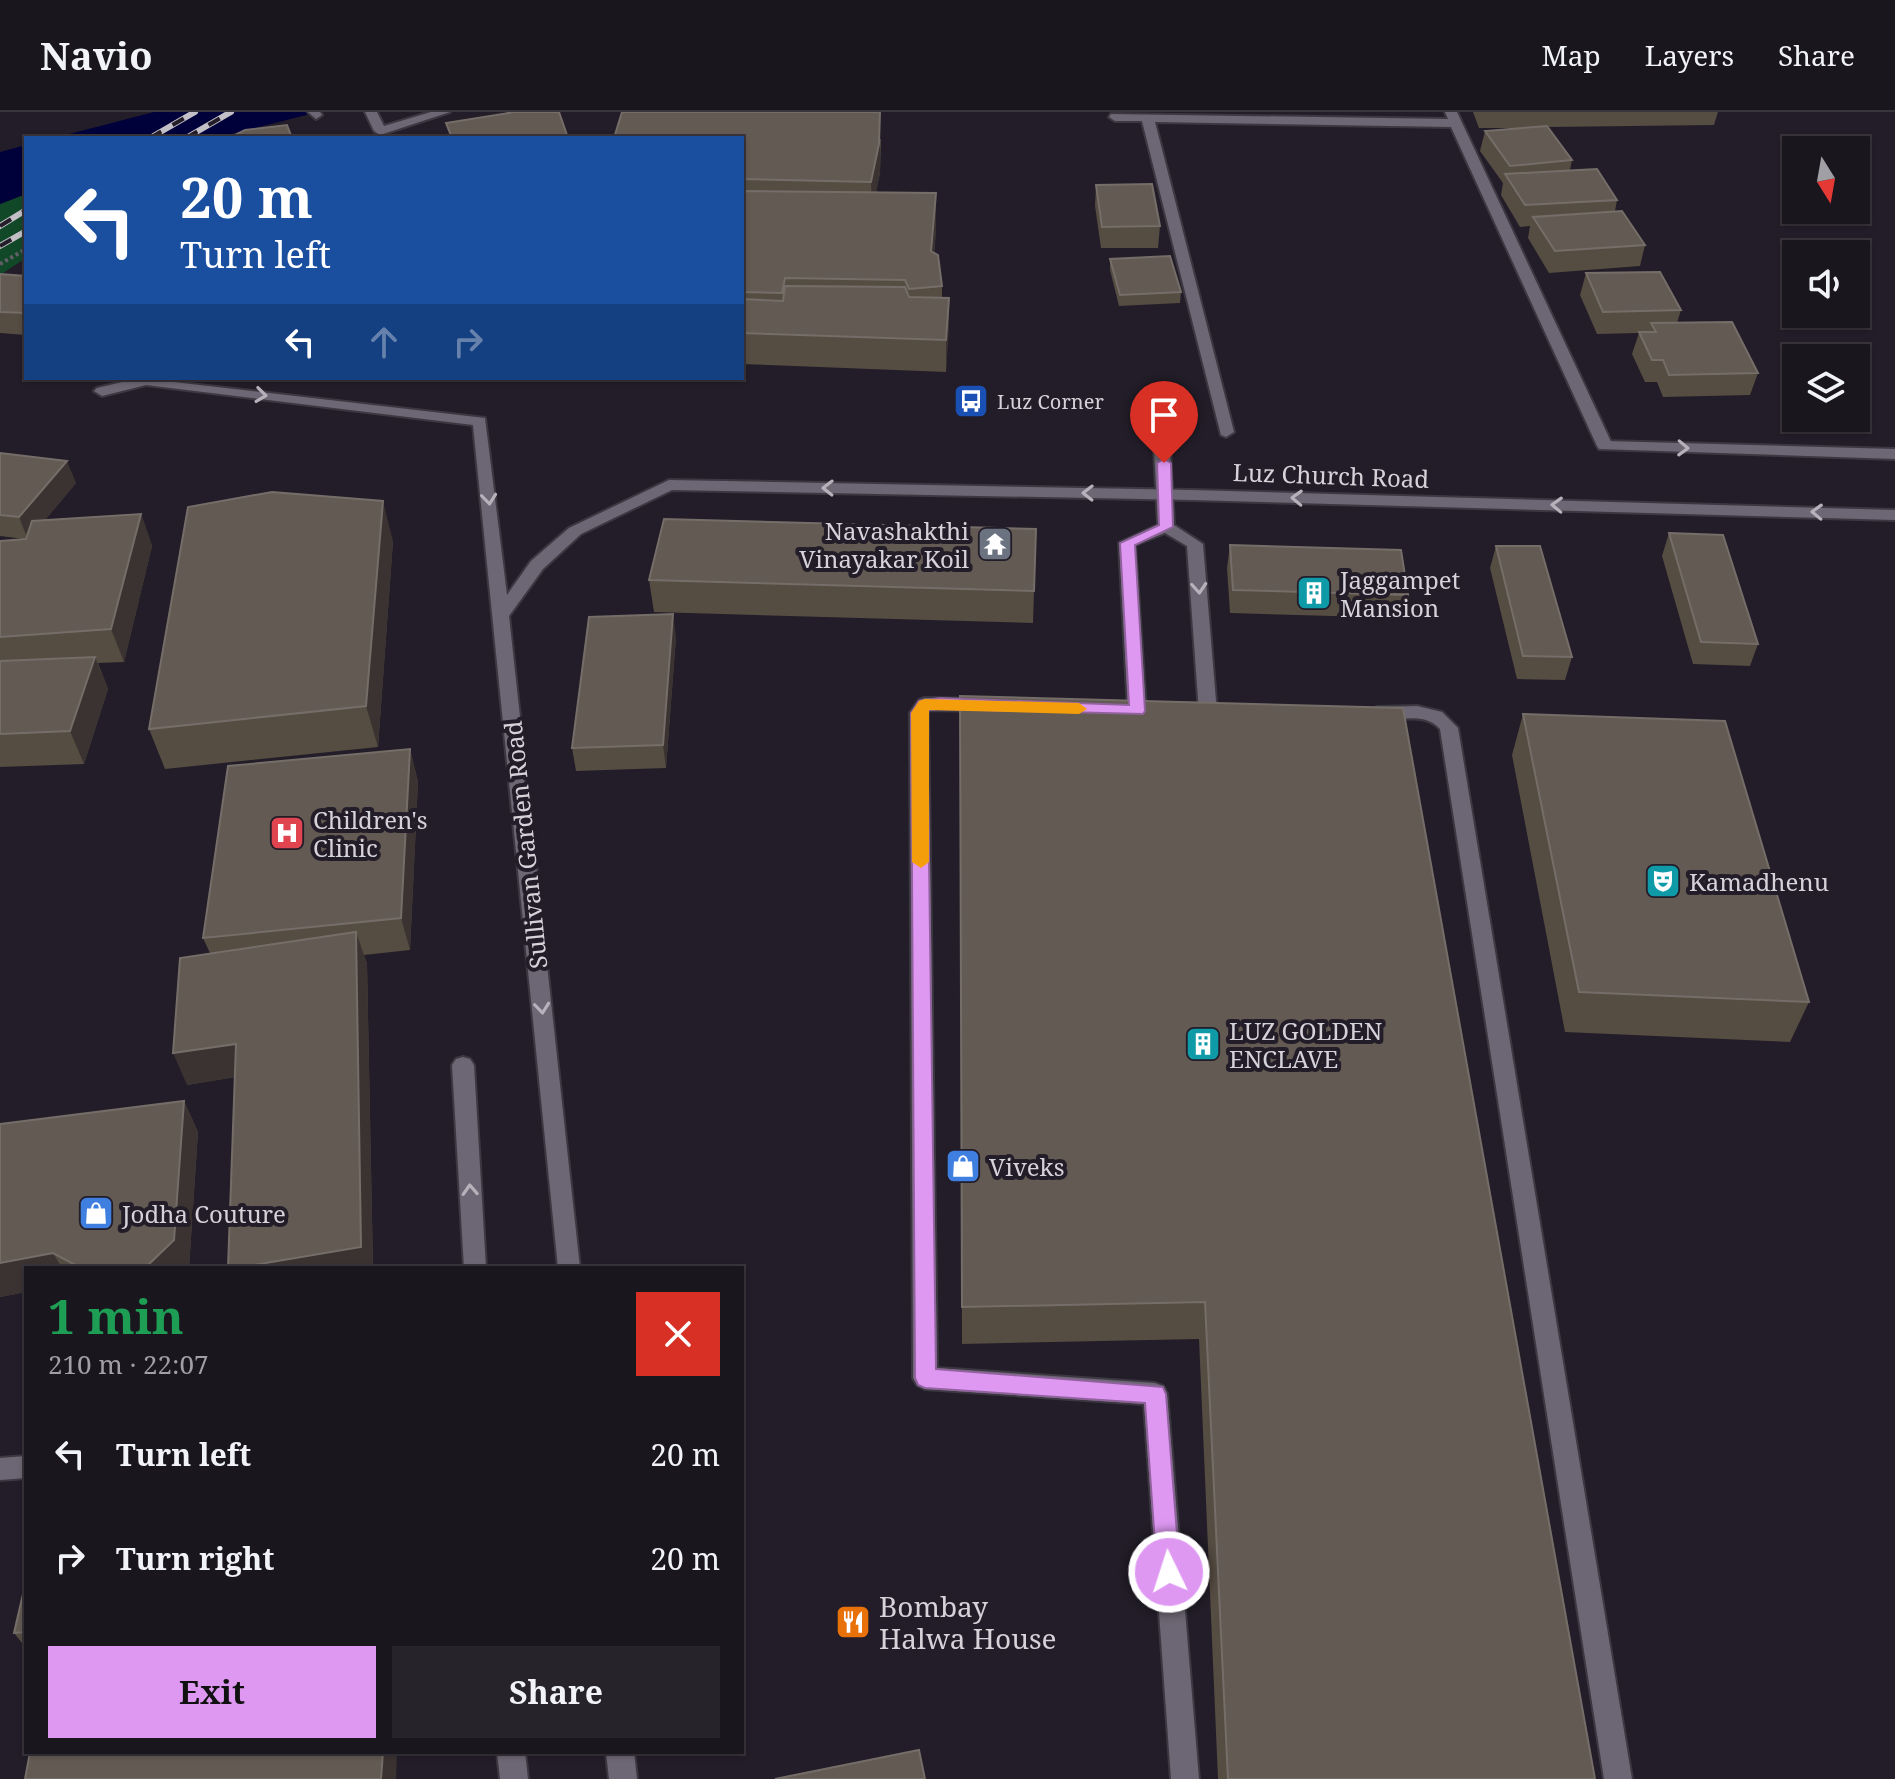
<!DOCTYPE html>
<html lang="en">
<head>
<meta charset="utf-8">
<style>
	body { margin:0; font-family:"Noto Serif",serif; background:#27232b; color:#f1f3f6; height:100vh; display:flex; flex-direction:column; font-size:30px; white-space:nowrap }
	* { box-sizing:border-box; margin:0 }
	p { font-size:26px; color:#9f9fa4 }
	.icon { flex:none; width:44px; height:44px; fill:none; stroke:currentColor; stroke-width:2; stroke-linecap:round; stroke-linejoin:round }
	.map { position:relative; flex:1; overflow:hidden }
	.panel { position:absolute; left:24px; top:1154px; width:720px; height:488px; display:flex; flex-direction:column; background:#1a161e; border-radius:0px; box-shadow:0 2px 6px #0004,0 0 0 2px #38353c }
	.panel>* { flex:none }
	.banner { position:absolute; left:24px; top:24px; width:720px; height:244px; border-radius:0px; box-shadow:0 2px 6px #0004,0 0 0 2px #38353c; background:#1a4fa0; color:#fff; overflow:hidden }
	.needle { width:52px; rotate:169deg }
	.controls { position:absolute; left:1782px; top:24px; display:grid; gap:16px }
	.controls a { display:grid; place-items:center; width:88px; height:88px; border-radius:0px; background:#1a161e; box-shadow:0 2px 6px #0004,0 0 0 2px #38353c; font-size:40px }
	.pin { position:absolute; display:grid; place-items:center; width:68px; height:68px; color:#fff; margin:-82px -34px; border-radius:50% 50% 50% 0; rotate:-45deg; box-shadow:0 0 8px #0007 }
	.pin .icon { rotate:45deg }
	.me { position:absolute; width:88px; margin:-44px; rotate:356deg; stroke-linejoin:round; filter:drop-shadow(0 0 6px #0008) }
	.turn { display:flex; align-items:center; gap:28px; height:168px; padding:0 24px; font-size:36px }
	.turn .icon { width:104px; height:104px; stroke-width:2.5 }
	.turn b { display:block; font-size:56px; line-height:68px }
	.lanes { display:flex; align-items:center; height:76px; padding:0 24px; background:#0003; justify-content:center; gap:40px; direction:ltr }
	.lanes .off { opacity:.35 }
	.round { display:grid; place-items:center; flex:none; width:84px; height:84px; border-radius:0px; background:#27232b }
	.summary { display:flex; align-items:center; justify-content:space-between; height:136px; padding:0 24px }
	h1 { font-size:48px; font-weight:700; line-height:60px; color:#1e9e55 }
	.action { display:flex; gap:16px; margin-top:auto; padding:16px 24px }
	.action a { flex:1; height:92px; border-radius:0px; background:#de98f2; color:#111; font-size:32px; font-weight:700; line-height:92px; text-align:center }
	.action a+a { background:#27232b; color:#f1f3f6 }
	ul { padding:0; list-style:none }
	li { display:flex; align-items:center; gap:24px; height:104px; padding:0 24px }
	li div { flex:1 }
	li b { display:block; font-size:30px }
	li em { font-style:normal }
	header { display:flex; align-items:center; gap:48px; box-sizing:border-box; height:112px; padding:0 40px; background:#1a161e; border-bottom:2px solid #38353c }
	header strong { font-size:38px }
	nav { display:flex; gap:44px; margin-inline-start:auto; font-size:28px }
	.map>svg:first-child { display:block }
	.green { fill:#114828 }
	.water { fill:#00003b }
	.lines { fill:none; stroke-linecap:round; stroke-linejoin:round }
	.street-casing { stroke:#3c3841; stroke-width:4 }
	.secondary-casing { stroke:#3c3841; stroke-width:4 }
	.path { stroke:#64606a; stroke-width:4; stroke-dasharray:3 3; stroke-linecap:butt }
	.street { fill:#6d6674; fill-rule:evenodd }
	.secondary { fill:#6d6674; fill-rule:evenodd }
	.rail-casing { stroke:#c4c0c8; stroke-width:6 }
	.rail { stroke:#221d28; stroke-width:4; stroke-dasharray:13; stroke-linecap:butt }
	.wall { fill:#554c42 }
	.shaded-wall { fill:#3b3331 }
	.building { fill:#635a53; stroke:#756d68; stroke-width:2 }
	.oneway { stroke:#b6b2bb }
	.route { fill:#de98f2; stroke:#90639d; stroke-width:2 }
	.slow { fill:#f59e0b }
	.labels { text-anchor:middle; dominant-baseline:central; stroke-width:8; stroke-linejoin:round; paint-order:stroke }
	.far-poi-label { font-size:20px; fill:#d6d2da; stroke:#221d28; text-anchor:start }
	.street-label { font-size:24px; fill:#d6d2da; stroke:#221d28 }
	.poi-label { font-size:24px; fill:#d6d2da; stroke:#221d28; text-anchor:start }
	.near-poi-label { font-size:28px; fill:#d6d2da; stroke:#221d28; text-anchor:start }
</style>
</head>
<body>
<header>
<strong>Navio</strong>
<nav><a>Map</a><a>Layers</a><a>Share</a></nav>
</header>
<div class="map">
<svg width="1895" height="1667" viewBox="0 0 1895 1667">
	<rect width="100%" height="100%" fill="#221d28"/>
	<path class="green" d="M26 82V146L0 163V92Z"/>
	<path class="water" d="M154 0H318L216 26H54Z
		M26 33V82L0 92V40Z"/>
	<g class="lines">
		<g class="street-casing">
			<path id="street" d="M1445 0H1457L1613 334 1611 337H1599L1597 334 1451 15 1155 10 1234 320 1226 325 1221 323 1142 9H1115L1109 5 1111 2 1448 7Z
				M1161 314 1169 319 1174 413 1203 432 1217 601 1208 607 1199 601 1187 434 1165 421 1135 433 1146 599 1137 605 1128 599 1119 431 1158 413 1153 319Z
				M925 586 985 587 994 593 985 599 930 598 928 601 937 1256 1155 1271 1163 1274 1167 1282 1199 1667H1171L1144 1292 925 1277 917 1273 913 1266 910 601 919 588Z
				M1417 594 1442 600 1458 616 1632 1667H1604L1440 617C1419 594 1383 618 1368 601L1377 595Z
				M26 1344V1366L0 1368V1346Z"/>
		</g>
		<g class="secondary-casing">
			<path id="secondary" d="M308 0H320L322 3 316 7Z
				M365 0H377L384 14 431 0H450L380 23 374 19Z
				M139 266 485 306 507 483 531 449 569 416 669 368 1192 378 1895 398V408L1192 388 672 378 581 422 543 457 509 504 580 1156H558L473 313 146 273 102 284 94 279 97 276Z
				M1605 329 1895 337V347L1599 337V331Z
				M463 945 470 947 474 953 486 1156H464L452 953 456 947Z
				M497 1640H525L528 1667H500Z
				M606 1640H634L637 1667H609Z"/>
		</g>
		<path class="path" d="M0 152 26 137"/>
		<use href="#street" class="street"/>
		<use href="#secondary" class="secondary"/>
		<g class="rail-casing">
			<path id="rail" d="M150 26 195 0
				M186 26 231 0
				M0 114 26 98
				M0 134 26 119"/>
		</g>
		<use href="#rail" class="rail"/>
	</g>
	<path class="wall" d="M1473 0H1718L1714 13 1548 15 1572 48 1570 58 1617 88 1615 99 1645 133 1640 154 1549 161 1528 126 1530 114 1520 115 1501 83 1503 71 1480 39 1485 19 1524 16H1479Z
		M742 26 881 27 880 61 876 80 936 81V119L934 141 942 174V186H949L946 260 742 252Z
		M1096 73 1160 114 1158 136H1101L1095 94Z
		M1110 147 1181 180 1180 191 1119 194 1110 158Z
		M1586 161 1681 198 1677 211 1758 261 1750 283 1663 285 1657 270H1645L1632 242 1639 221 1597 222 1580 183Z
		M0 162 26 164V223L0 221Z
		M0 341 76 371 45 408 141 402 152 434 124 550 98 551 108 577 84 652 0 655V429L24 427 0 424Z
		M1036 417 1033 511 654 500 649 468Z
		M1669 421 1758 532 1750 554 1693 552 1662 444Z
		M393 429 378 635 165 657 149 617Z
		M1230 433 1408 483 1403 506 1230 501 1227 456Z
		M1496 434 1572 545 1565 568 1517 567 1490 456Z
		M676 525 666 656 576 659 572 636Z
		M960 584 1595 1667H1218L1199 1227 962 1232Z
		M1523 602 1809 890 1790 930 1565 920 1512 643Z
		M410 637 418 670 410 838 364 843 367 852 373 1156H228L235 965 187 973 210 841 203 826Z
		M184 989 198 1020 189 1156H26V1180L0 1185V1012Z
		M26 1469V1536L14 1521Z"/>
	<path class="shaded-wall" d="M880 0V61L872 101 871 70Z
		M936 81V119L931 178V139Z
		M949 186V217L946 260V228Z
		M67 349 76 371 28 428 19 405Z
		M383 389 393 429 378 635 366 594Z
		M141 402 152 434 124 550 111 517Z
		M673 502 676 525 666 656 663 633Z
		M95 545 108 577 84 652 70 619Z
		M410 637 418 670 410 838 401 806Z
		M356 820 367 852 373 1156H236Z
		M236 932 249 963 187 973 173 941Z
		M184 989 198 1020 189 1156H148L147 1154Z
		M53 1141 62 1156H26V1180L0 1185V1151Z
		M383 1640H397L396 1667H381Z"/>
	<path class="building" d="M508 0H559L568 26H452L446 11 509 1Z
		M622 0H880L879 32 871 70 742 67V26H614Z
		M287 13 292 26H229L245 18Z
		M1547 14 1572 48 1510 54 1485 19Z
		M1597 57 1617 88 1525 93 1505 62Z
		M1152 72 1160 114 1102 115 1096 73Z
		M742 79 936 81 931 139 938 143 942 174 909 177 905 168 785 166 782 181 742 180 744 163H742Z
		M1622 99 1645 133 1555 139 1533 105Z
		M1170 144 1181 180 1120 183 1110 147Z
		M1660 160 1681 198 1603 200 1586 161Z
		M0 162 26 164V201L0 200Z
		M785 174 905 175 909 185 949 186 946 228 742 221V187L783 189Z
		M1732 210 1758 261 1669 263 1663 248H1652L1639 220H1656L1651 211Z
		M0 341 67 349 19 405 0 403Z
		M272 380 383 389 366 594 149 617 188 395Z
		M141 402 111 517 0 525V429L26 427 32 409Z
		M664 407 1036 417 1034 479 649 468Z
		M1669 421 1723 423 1758 532 1701 530Z
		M1230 433 1401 438 1408 483 1233 478Z
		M1496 434H1540L1572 545 1523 544Z
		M673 502 663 633 572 636 589 505Z
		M95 545 70 619 0 622V549Z
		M960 584 1403 596 1595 1667H1228L1205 1190 962 1195Z
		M1523 602 1725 609 1809 890 1579 880Z
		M410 637 401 806 203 826 228 654Z
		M356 820 361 1135 236 1156H228L236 932 173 941 180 846Z
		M184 989 174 1128 147 1154 136 1156H81L53 1141 0 1151V1012Z
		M26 1469V1520L14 1521Z
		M919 1638 925 1667H775Z
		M30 1640H383L381 1667H25Z"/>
	<defs><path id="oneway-chevron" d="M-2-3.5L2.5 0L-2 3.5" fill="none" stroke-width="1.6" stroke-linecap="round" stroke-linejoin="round" transform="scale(2)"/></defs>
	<g class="oneway">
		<use href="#oneway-chevron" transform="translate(261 283) rotate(7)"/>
		<use href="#oneway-chevron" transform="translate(1683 336) rotate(2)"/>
		<use href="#oneway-chevron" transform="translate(828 376) rotate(-179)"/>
		<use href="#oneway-chevron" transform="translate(1088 381) rotate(-179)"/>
		<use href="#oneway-chevron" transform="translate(1297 386) rotate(-178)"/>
		<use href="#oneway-chevron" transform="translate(489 387) rotate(84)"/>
		<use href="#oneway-chevron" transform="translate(1557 393) rotate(-178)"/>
		<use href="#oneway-chevron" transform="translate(1817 400) rotate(-178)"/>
		<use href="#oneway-chevron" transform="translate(1199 476) rotate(86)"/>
		<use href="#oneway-chevron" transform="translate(542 896) rotate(84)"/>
		<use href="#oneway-chevron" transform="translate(470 1078) rotate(-93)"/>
	</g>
	<path class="route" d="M1164 347 1171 351 1173 415 1135 433 1145 599 1143 602 940 597 929 598 927 601 936 1257 1163 1275 1166 1282 1180 1460 1177 1467 1169 1471 1160 1467 1157 1460 1145 1291 925 1276 918 1273 915 1266 911 601 919 589 940 586 1129 593 1120 431 1159 413 1157 351Z"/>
	<path class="slow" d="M925 587 1079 591 1087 597 1079 602 929 598V750L921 756 912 750 911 601 919 589Z"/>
	<defs>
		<g id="bus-square" transform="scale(1.8)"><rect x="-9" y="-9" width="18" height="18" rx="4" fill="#1a4fb4" stroke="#221d28"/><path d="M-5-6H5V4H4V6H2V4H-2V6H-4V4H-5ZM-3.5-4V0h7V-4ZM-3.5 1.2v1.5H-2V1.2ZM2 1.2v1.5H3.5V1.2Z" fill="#fff"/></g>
		<g id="temple-square" transform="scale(1.8)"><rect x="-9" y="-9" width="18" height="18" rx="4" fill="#6b7280" stroke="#221d28"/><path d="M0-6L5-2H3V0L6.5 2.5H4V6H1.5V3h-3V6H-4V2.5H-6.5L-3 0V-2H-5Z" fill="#fff"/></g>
		<g id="building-square" transform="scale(1.8)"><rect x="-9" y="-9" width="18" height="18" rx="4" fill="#0f9aa8" stroke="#221d28"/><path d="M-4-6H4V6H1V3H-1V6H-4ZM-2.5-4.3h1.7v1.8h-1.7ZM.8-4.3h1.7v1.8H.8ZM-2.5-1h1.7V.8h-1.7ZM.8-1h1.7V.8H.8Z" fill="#fff"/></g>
		<g id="hospital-square" transform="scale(1.8)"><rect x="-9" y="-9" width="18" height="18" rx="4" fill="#e0444e" stroke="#221d28"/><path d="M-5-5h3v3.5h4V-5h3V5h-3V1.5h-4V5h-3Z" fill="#fff"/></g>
		<g id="theatre-square" transform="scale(1.8)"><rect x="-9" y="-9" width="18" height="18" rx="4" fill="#0f9aa8" stroke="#221d28"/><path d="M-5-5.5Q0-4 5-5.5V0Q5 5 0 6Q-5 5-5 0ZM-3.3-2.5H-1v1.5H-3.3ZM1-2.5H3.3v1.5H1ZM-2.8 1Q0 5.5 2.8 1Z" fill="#fff"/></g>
		<g id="shop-square" transform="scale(1.8)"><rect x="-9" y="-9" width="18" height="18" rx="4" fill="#3f7fe0" stroke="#221d28"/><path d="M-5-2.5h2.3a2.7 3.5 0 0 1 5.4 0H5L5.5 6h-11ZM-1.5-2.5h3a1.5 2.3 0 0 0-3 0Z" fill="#fff"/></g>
		<g id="restaurant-square" transform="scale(1.8)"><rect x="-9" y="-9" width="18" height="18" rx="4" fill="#e8710a" stroke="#221d28"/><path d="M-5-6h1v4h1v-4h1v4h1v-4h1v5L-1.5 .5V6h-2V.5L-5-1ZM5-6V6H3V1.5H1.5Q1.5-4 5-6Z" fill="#fff"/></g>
	</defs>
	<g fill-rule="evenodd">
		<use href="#bus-square" x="971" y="289"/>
		<use href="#temple-square" x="995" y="432"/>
		<use href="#building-square" x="1314" y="481"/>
		<use href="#hospital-square" x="287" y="721"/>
		<use href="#theatre-square" x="1663" y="769"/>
		<use href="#building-square" x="1203" y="932"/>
		<use href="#shop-square" x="963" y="1054"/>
		<use href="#shop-square" x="96" y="1101"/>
		<use href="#restaurant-square" x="853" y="1510"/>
	</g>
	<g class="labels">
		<g class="far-poi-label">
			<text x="997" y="289">Luz Corner</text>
		</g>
		<g class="street-label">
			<text transform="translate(1331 363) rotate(2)">Luz Church Road</text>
			<text transform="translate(525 733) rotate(-96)">Sullivan Garden Road</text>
		</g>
		<g class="poi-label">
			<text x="969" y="418" text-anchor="end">Navashakthi<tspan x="969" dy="28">Vinayakar Koil</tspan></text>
			<text x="1340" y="467">Jaggampet<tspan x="1340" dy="28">Mansion</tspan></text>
			<text x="313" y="707">Children's<tspan x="313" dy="28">Clinic</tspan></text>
			<text x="1689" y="769">Kamadhenu</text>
			<text x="1229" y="918">LUZ GOLDEN<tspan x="1229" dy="28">ENCLAVE</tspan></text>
			<text x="989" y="1054">Viveks</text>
			<text x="122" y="1101">Jodha Couture</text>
		</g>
		<g class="near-poi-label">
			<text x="879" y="1494">Bombay<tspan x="879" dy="32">Halwa House</tspan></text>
		</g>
	</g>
</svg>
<div class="controls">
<a><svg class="needle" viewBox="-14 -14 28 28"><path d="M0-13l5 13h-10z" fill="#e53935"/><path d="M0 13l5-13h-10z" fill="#9f9fa4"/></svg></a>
<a><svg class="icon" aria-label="sound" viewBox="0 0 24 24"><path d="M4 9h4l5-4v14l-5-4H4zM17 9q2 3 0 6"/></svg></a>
<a><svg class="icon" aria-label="layers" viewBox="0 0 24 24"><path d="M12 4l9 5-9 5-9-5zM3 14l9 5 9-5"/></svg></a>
</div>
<div class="pin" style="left:1164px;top:351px;background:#d93025"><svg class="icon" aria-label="arrive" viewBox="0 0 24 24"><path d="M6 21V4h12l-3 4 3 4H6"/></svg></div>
<svg class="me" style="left:1169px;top:1460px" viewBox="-20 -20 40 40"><circle r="17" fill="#de98f2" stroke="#fff" stroke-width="3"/><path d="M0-11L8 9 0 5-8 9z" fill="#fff"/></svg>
<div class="banner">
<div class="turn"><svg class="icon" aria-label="left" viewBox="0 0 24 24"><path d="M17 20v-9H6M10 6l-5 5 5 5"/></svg><div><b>20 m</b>Turn left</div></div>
<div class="lanes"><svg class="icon" aria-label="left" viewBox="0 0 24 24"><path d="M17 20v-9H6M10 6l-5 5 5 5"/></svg><svg class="icon off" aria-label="ahead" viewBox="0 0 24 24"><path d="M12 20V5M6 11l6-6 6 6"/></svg><svg class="icon off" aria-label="right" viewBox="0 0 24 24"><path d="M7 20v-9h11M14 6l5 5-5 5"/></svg></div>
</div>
<section class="panel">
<div class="summary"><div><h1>1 min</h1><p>210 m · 22:07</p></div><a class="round" style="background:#d93025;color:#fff"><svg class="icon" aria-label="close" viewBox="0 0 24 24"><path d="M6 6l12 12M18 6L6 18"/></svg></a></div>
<ul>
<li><svg class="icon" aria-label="left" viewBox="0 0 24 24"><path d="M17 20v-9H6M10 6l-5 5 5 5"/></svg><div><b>Turn left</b></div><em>20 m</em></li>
<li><svg class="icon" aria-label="right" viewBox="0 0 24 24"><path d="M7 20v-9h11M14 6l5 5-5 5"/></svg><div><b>Turn right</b></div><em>20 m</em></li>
</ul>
<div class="action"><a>Exit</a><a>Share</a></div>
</section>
</div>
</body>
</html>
